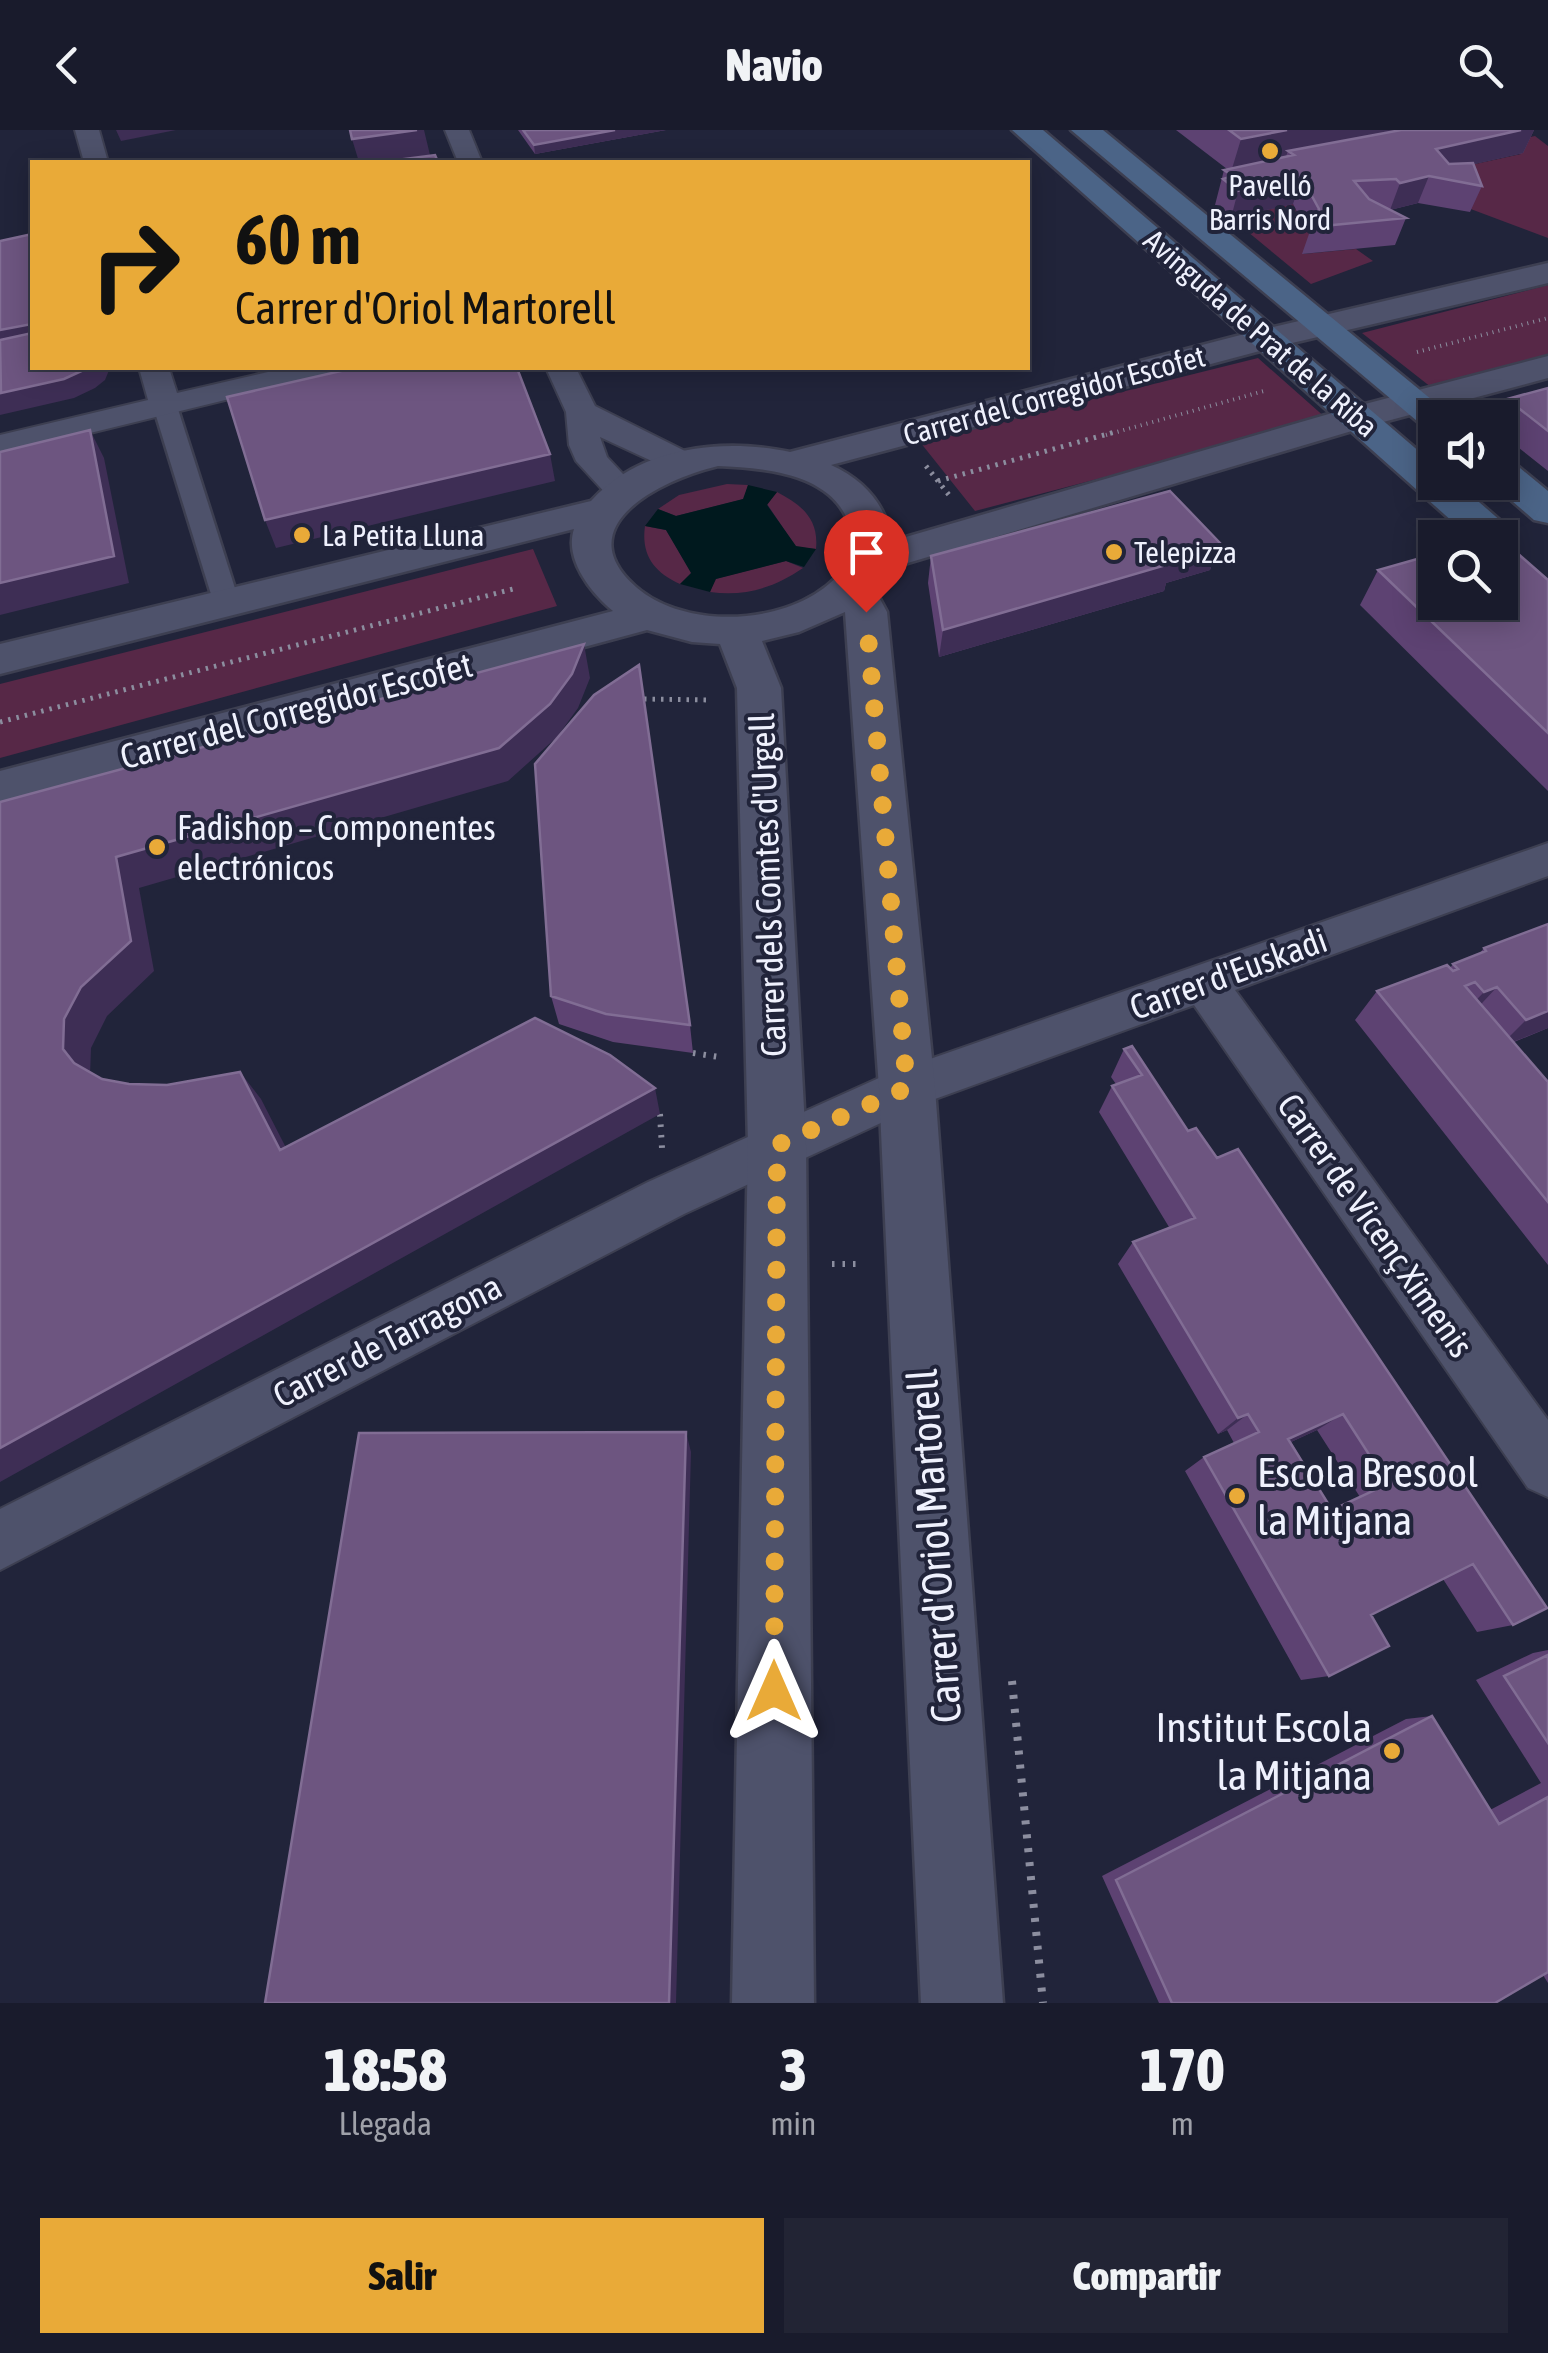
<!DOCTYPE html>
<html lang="es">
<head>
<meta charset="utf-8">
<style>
	body { margin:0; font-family:"Asap Condensed",sans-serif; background:#222434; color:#f1f3f6; height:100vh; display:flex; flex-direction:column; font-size:38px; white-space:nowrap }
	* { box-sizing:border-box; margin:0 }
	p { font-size:32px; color:#9fa1a9 }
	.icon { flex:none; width:55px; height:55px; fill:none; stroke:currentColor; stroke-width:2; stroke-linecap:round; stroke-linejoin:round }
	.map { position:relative; height:1873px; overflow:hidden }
	.sheet { display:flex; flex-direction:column; background:#191b2c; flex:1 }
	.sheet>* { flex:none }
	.banner { position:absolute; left:30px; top:30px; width:1000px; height:210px; border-radius:0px; box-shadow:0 5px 25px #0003,0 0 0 2px #373948; background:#e9aa38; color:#111; overflow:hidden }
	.fabs { position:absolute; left:1418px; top:270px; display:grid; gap:20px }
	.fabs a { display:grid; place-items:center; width:100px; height:100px; border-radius:0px; background:#191b2c; box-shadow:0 5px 25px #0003,0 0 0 2px #373948; font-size:50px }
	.pin { position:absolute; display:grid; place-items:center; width:85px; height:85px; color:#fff; margin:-102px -42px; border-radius:50% 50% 50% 0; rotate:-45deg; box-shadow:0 0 10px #0007 }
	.pin .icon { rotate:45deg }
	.me { position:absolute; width:110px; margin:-55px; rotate:0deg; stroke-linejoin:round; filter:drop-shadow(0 0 8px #0008) }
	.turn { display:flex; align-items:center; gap:35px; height:210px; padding:0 40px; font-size:45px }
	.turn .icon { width:130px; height:130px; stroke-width:2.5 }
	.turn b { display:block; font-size:70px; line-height:85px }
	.eta { display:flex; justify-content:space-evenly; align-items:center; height:170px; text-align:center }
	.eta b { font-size:60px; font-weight:800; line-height:70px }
	.action { display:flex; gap:20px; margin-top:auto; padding:20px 40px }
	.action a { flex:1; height:115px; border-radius:0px; background:#e9aa38; color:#111; font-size:40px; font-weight:800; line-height:115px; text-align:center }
	.action a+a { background:#222434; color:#f1f3f6 }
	header { display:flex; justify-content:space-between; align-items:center; height:130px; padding:0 40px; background:#191b2c; font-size:45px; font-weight:800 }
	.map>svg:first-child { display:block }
	.green { fill:#572847 }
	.water { fill:#00191e }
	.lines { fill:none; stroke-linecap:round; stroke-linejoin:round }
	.pedestrian-casing { stroke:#3d3f51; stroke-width:5 }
	.minor-casing { stroke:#3d3f51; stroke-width:4 }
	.tertiary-casing { stroke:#3d3f51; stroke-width:5 }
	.secondary-casing { stroke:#3d3f51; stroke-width:5 }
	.path-far3 { stroke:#8c8e9f; stroke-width:4; stroke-dasharray:1 5; stroke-linecap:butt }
	.path-far2 { stroke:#8c8e9f; stroke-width:5; stroke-dasharray:2.5 6; stroke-linecap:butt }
	.path-far1 { stroke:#8c8e9f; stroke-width:6; stroke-dasharray:2.5 8; stroke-linecap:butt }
	.path { stroke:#8c8e9f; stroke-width:8; stroke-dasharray:4 10; stroke-linecap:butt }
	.pedestrian { fill:#4e526b; fill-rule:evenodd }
	.minor { fill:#4e526b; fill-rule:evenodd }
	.tertiary { fill:#4e526b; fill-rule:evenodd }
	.secondary { fill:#4b6487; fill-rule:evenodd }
	.wall { fill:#5d4272; fill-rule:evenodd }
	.shaded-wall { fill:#3e2e55 }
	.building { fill:#6d5580; stroke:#816d94; stroke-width:2.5; fill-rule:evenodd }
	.route { stroke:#e9aa38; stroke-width:18; stroke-dasharray:0 32.4 }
	.poi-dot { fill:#e9aa38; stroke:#21243a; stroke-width:4 }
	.labels { text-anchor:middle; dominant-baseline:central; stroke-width:8; stroke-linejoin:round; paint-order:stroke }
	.far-poi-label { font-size:30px; fill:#eff1fd; stroke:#21243a; text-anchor:start }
	.far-street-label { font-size:30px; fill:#eff1fd; stroke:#21243a }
	.street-label { font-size:35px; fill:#eff1fd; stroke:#21243a }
	.poi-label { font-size:35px; fill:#eff1fd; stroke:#21243a; text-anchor:start }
	.near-poi-label { font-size:42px; fill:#eff1fd; stroke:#21243a; text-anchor:start }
	.near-street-label { font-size:42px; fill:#eff1fd; stroke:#21243a }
</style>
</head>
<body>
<header><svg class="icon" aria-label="back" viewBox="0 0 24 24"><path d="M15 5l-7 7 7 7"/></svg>Navio<svg class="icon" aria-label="search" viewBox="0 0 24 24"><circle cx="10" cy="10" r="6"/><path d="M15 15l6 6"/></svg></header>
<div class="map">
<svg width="1548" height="1873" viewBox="0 0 1548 1873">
	<rect width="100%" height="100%" fill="#21243a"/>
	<path class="green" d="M1535 6 1548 16V108L1468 78 1425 45 1521 24 1505 12Z
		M1293 74 1310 106 1303 124 1356 119 1373 131 1311 154 1231 88Z
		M1548 155V231L1436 261 1362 203Z
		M1258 228 1327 289 975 381 920 312Z
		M727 354 748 355 744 369 676 386 658 379 679 365Z
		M777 362C802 375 819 389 816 419L796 417 767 374Z
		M645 396 666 400 692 443 680 454C653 442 641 424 645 396Z
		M533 419 557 476 0 628V554Z
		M786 431 803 438C774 458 744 467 710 462L715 449Z"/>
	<path class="water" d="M748 355 777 362 767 375 796 416 816 419 804 437 786 431 716 449 710 462 680 454 691 443 666 400 645 396 658 379 676 386 743 369Z"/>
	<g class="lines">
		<g class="pedestrian-casing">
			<path id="pedestrian" d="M165 269 177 276 240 474 236 480H218L214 474 153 276Z"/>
		</g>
		<g class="minor-casing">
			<path id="minor" d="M75 0H99L108 32H84Z
				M445 0H469L482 32H458Z
				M139 238H169L177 263 285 238H336L332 244 0 325V305L148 270Z
				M546 238H576L595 276 693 325 697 332 693 339H669L600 307 607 327 638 360 633 367H609L576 331 569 315 566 282Z
				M1548 713V746L1235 860 1548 1290V1367L1528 1358 1194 875 924 973 684 1084 0 1440V1379L648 1052 890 943Z"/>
		</g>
		<g class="tertiary-casing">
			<path id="tertiary" d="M1548 133V153L1275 217 831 335C864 350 886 374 892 411L1346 279 1548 226V248L1372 295 884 440 873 456 887 482 935 958 1003 1873H921L879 958 845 482 799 502 762 511 781 558 806 1015 814 1873H732L748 1015 737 558 720 514 692 512 647 500 0 675V641L613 481C591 463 564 429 574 399L0 544V514L591 371C641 316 723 308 790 322L1256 201ZM718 336C767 338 838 344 851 401 853 414 851 427 844 438 803 494 694 502 641 461 562 398 660 350 718 336Z"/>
		</g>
		<g class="secondary-casing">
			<path id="secondary" d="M1012 0H1043L1435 335V352H1456L1510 399 1516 408 1510 417 1500 420V408H1471Z
				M1071 0H1103L1454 288H1435V299L1423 296Z
				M1500 330 1514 333 1548 361V393L1534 390 1490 352H1500Z"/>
		</g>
		<path class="path-far3" d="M1417 222 1548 188
			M1106 305 1264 261"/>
		<path class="path-far2" d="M926 336 949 365
			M938 351 1115 302
			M644 569 712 570
			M0 592 517 458"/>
		<path class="path-far1" d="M693 923 719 927
			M660 984 662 1018
			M832 1134H860"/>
		<path class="path" d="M1012 1551 1043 1873"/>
		<use href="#pedestrian" class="pedestrian"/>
		<use href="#minor" class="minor"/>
		<use href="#tertiary" class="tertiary"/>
		<use href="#secondary" class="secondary"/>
	</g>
	<path class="wall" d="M518 0H666L535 24Z
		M1176 0H1534L1523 23 1474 34 1482 56 1470 82 1418 73 1390 80 1406 88 1395 115 1302 124 1309 104 1293 74 1231 88 1215 75 1224 40 1227 39Z
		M1548 258V341L1500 303V288H1497L1507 269Z
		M1220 413 1210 440 1166 453 1164 461 939 527 928 453 931 426Z
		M1378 440 1548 450V661L1360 475Z
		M1484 818 1548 898 1514 912 1548 952V1135L1355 890 1377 861 1450 838 1453 834 1479 824Z
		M551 866 690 895 693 923 613 912 559 894Z
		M1132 916 1513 1495 1477 1502 1443 1449 1371 1485 1329 1546 1301 1550 1185 1341 1204 1327 1234 1313 1227 1300 1218 1304 1118 1134 1133 1112 1169 1097 1099 982 1112 956 1116 954 1111 947 1124 919ZM1317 1300 1360 1367 1332 1380 1291 1312Z
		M1548 1520V1853L1543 1845 1495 1873H1159L1102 1746 1406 1589 1432 1586 1490 1680 1541 1653 1476 1550 1533 1523Z"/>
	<path class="shaded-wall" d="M116 0H176L121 11Z
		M417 0H424L430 25 380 32H359L352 9Z
		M615 0H666L535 24 534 15Z
		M1287 0H1442L1288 21 1284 32 1231 42 1241 9Z
		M1511 0H1534L1523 23 1425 45 1436 19Z
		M1429 46 1418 73 1390 80 1400 53Z
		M1302 48 1293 74 1231 88 1238 61Z
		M32 194V224L0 231V200Z
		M0 234 88 238H110L105 250 95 258 74 268 0 285Z
		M90 300 104 328 129 453 0 485V453Z
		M550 324 555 351 276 418 265 390Z
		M1220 413 1210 440 1166 453 1164 461 939 527 943 500 1167 428Z
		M584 514 590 548 578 578 557 607 508 651 139 758 154 841 107 886 91 918 90 946 74 933 63 919 64 889 116 727Z
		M1497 857 1470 886 1457 890 1484 862Z
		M1548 881V898L1498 918 1526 890Z
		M240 942 261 969 300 1045 280 1020Z
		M655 958 660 984 0 1352V1318Z
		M1248 1284 1227 1300 1218 1304 1238 1288Z
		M1343 1284 1317 1300 1265 1324 1288 1309Z
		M686 1302 691 1322 676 1873H669Z"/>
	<path class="building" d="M350 0H417L352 9Z
		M523 0H615L534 15Z
		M1229 0H1287L1241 9Z
		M1401 0H1521L1436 19 1449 34 1473 33 1482 56 1429 46 1400 53 1396 49 1354 51 1369 69 1406 88 1312 97 1319 79 1302 48 1238 61 1223 49 1233 46 1224 40 1294 25 1288 21Z
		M435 25 438 32H381Z
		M32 104V194L0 200V111Z
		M32 203V238H88L64 249 1 263 0 210Z
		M354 238H517L550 324 265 390 227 267Z
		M1548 258V301L1507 269Z
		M90 300 114 426 0 453V322Z
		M1170 361 1220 413 1167 428 1173 433 943 500 931 426Z
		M1500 408 1548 450V603L1378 440 1435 424V472H1500Z
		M584 514 572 544 550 574 499 618 116 727 131 811 81 857 64 889 63 919 74 933 102 949 129 954 167 955 240 942 280 1020 535 888 610 925 655 958 0 1318V672Z
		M639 535 690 895 606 884 551 866 535 634 594 565Z
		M1548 794V881L1526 890 1497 857 1484 862 1475 852 1465 856 1548 952V1072L1377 861 1447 835 1453 841 1458 839 1453 834 1486 821 1484 818Z
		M1132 916 1188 1001 1196 998 1217 1028 1238 1019 1547 1478 1513 1495 1473 1434 1371 1485 1389 1516 1329 1546 1204 1327 1259 1302 1248 1284 1238 1288 1133 1112 1195 1088 1112 956 1142 945 1124 919ZM1343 1284 1388 1354 1332 1380 1288 1309Z
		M686 1302 669 1873H265L359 1303Z
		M1548 1525V1613L1504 1546Z
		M1432 1586 1499 1694 1548 1667V1842L1495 1873H1172L1116 1750Z"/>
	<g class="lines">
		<path class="route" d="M774 1561 777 1015 907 958 866 482"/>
	</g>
	<g class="poi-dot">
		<circle cx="1270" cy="21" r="10"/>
		<circle cx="302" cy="405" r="10"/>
		<circle cx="1114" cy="422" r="10"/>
		<circle cx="157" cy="717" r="10"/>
		<circle cx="1237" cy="1366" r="10"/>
		<circle cx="1392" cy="1621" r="10"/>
	</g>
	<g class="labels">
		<g class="far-poi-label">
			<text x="1270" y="55" text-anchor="middle">Pavelló<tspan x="1270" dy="34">Barris Nord</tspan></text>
			<text x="322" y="405">La Petita Lluna</text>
			<text x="1134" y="422">Telepizza</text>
		</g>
		<g class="far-street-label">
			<text transform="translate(1261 203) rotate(41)">Avinguda de Prat de la Riba</text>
			<text transform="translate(1054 265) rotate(-15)">Carrer del Corregidor Escofet</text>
		</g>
		<g class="street-label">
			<text transform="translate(296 580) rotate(-15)">Carrer del Corregidor Escofet</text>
			<text transform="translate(767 755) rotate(-92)">Carrer dels Comtes d'Urgell</text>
			<text transform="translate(1228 843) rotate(-20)">Carrer d'Euskadi</text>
			<text transform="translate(1376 1095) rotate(55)">Carrer de Vicenç Ximenis</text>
			<text transform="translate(387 1210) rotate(-27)">Carrer de Tarragona</text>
		</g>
		<g class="poi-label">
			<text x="177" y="697">Fadishop – Componentes<tspan x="177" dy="40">electrónicos</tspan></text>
		</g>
		<g class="near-poi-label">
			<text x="1257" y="1342">Escola Bresool<tspan x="1257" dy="48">la Mitjana</tspan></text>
			<text x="1372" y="1597" text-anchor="end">Institut Escola<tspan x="1372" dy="48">la Mitjana</tspan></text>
		</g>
		<g class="near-street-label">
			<text transform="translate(934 1416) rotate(-94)">Carrer d'Oriol Martorell</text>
		</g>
	</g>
</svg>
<div class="fabs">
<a><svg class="icon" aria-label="sound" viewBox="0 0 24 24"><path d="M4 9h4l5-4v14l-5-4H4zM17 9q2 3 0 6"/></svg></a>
<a><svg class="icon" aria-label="search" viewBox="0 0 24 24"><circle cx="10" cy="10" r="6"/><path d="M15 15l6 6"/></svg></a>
</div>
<div class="pin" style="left:866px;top:482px;background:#d93025"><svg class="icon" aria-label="arrive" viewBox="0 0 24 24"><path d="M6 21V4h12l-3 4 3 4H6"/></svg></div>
<svg class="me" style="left:774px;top:1561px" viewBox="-20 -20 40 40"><path d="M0-17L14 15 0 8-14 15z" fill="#e9aa38" stroke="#fff" stroke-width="4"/></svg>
<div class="banner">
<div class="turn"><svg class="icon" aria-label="right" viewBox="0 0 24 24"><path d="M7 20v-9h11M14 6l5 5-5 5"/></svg><div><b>60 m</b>Carrer d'Oriol Martorell</div></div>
</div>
</div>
<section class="sheet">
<div class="eta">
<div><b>18:58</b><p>Llegada</p></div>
<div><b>3</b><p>min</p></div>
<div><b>170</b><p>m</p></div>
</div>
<div class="action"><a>Salir</a><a>Compartir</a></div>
</section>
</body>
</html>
